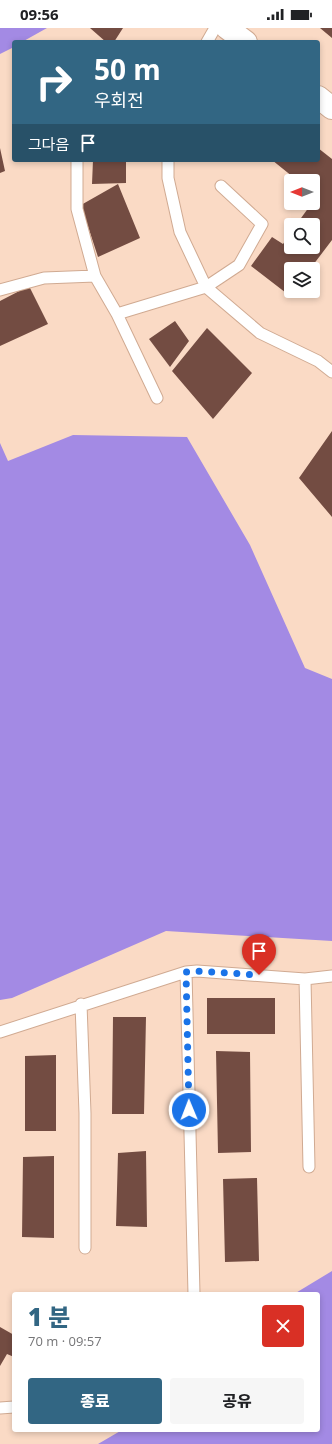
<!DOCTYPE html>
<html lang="ko">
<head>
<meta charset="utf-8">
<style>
	body { margin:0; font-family:"Open Sans","Noto Sans KR",sans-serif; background:#f6f6f6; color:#202124; height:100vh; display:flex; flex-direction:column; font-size:15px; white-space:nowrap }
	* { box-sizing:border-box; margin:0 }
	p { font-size:13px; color:#757577 }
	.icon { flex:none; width:22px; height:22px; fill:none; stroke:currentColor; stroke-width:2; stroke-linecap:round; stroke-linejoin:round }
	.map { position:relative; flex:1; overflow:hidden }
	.details { position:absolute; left:12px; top:1264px; width:308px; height:140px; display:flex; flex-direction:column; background:#fff; border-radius:4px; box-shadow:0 2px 6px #0003 }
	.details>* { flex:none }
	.hud { position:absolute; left:12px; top:12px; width:308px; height:122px; border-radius:4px; box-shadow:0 2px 6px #0003; background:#326683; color:#fff; overflow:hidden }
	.needle { width:26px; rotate:270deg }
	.controls { position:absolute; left:284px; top:146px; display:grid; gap:8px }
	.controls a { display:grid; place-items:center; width:36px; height:36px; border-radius:4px; background:#fff; box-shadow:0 2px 6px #0003; font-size:20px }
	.pin { position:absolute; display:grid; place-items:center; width:34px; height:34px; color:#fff; margin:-41px -17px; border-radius:50% 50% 50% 0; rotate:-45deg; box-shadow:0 0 4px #0007 }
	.pin .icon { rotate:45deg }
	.me { position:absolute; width:44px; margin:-22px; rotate:359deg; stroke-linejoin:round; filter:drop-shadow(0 0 3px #0008) }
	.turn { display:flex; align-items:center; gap:14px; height:84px; padding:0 16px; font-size:18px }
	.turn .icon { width:52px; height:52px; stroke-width:2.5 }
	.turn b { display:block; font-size:28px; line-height:34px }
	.then { display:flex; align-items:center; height:38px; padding:0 16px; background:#0003; gap:8px; font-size:15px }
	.round { display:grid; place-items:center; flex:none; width:42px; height:42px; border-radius:4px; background:#f6f6f6 }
	.headline { display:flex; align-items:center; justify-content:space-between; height:68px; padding:0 16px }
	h1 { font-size:24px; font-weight:800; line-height:30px; color:#326683 }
	.action { display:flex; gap:8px; margin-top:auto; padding:8px 16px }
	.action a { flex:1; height:46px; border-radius:4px; background:#326683; color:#fff; font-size:16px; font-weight:800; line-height:46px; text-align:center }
	.action a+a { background:#f6f6f6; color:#202124 }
	.status { display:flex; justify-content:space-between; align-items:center; height:28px; padding:0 20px; background:#fff; direction:ltr }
	.status svg { height:11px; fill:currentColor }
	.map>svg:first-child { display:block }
	.forest { fill:#a38ae4 }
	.building { fill:#734c42 }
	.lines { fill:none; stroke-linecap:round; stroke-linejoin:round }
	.lane-casing { stroke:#d0aa92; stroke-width:13 }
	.street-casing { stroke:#d0aa92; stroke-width:24 }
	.lane { stroke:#fff; stroke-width:11 }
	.street { stroke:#fff; stroke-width:22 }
	.route { stroke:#1a73e8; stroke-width:7; stroke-dasharray:0 12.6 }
</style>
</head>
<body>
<div class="status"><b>09:56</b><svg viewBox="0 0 49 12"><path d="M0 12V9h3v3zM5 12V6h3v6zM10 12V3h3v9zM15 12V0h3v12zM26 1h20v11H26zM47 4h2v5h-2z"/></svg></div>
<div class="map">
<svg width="332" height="1416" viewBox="0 0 332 1416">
	<rect width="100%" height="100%" fill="#fadac5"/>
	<path class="forest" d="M0 0H47L22 14H14V19L0 26Z
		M73 407 187 409 250 517 305 640 332 651V913L166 903 12 970 0 972V415L8 433Z
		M332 1243V1416H98L122 1402H318V1266H294Z"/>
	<path class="building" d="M90 0H123L114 14H106Z
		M320 0H332V10Z
		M0 120 5 143 0 145Z
		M318 120 332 131V212L310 241H291V263H294L290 268 251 238 272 209 283 216 291 205V219H313V197H296L317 168 313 165V153H298L272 132H318Z
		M93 132H126V155L92 156Z
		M118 156 140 210 98 229 81 177Z
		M29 258 48 296 0 318V273Z
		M175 293 189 313 170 339 149 311Z
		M207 300 252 345 213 391 172 343Z
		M332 403V489L299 450Z
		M207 970H275V1006H207Z
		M113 989H146L144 1086H112Z
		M216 1023 250 1024 251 1124 218 1125Z
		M56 1027V1103H25V1028Z
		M146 1123 147 1199 116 1198 118 1125Z
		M54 1128V1210L22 1209 23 1129Z
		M257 1150 259 1233 225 1234 223 1151Z
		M0 1299 14 1307V1329L7 1326 0 1338Z"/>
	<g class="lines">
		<g class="lane-casing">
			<path id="lane" d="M207 14 215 0
				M77 132V181L95 248
				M168 132V150L180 204 206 259 260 305 318 333 332 344
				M0 262 44 250 95 248 117 286 206 259 239 237 262 196 221 158
				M117 286 157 370
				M186 944 194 1266
				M305 951 309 1139
				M81 976 85 1085V1220
				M0 1004 186 944 197 943 305 951 332 948
				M0 1380 14 1379"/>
		</g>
		<g class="street-casing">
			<path id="street" d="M227 0 246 14
				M318 69 332 80"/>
		</g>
		<use href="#lane" class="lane"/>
		<use href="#street" class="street"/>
	</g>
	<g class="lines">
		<path class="route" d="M189 1082 186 944 197 943 259 947"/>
	</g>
</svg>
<div class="controls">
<a><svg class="needle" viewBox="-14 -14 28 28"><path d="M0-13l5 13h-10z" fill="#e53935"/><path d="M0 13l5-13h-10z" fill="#757577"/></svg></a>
<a><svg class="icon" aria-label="search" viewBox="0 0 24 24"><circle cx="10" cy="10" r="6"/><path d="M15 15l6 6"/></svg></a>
<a><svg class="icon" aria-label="layers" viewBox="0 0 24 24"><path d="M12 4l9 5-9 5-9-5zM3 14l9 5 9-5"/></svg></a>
</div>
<div class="pin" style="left:259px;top:947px;background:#d93025"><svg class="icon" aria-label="arrive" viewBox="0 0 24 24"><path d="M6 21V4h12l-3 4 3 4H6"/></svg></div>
<svg class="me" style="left:189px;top:1082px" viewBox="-20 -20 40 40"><circle r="17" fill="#1a73e8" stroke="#fff" stroke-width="3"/><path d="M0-11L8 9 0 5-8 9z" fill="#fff"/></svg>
<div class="hud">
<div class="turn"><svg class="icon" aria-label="right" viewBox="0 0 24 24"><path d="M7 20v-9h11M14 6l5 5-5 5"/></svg><div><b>50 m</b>우회전</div></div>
<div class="then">그다음<svg class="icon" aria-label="arrive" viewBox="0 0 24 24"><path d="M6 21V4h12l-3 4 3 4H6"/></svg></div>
</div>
<section class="details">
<div class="headline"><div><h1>1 분</h1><p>70 m · 09:57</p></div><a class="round" style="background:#d93025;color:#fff"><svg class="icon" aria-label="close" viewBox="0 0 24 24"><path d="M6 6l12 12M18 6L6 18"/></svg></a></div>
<div class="action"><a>종료</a><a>공유</a></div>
</section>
</div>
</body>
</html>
